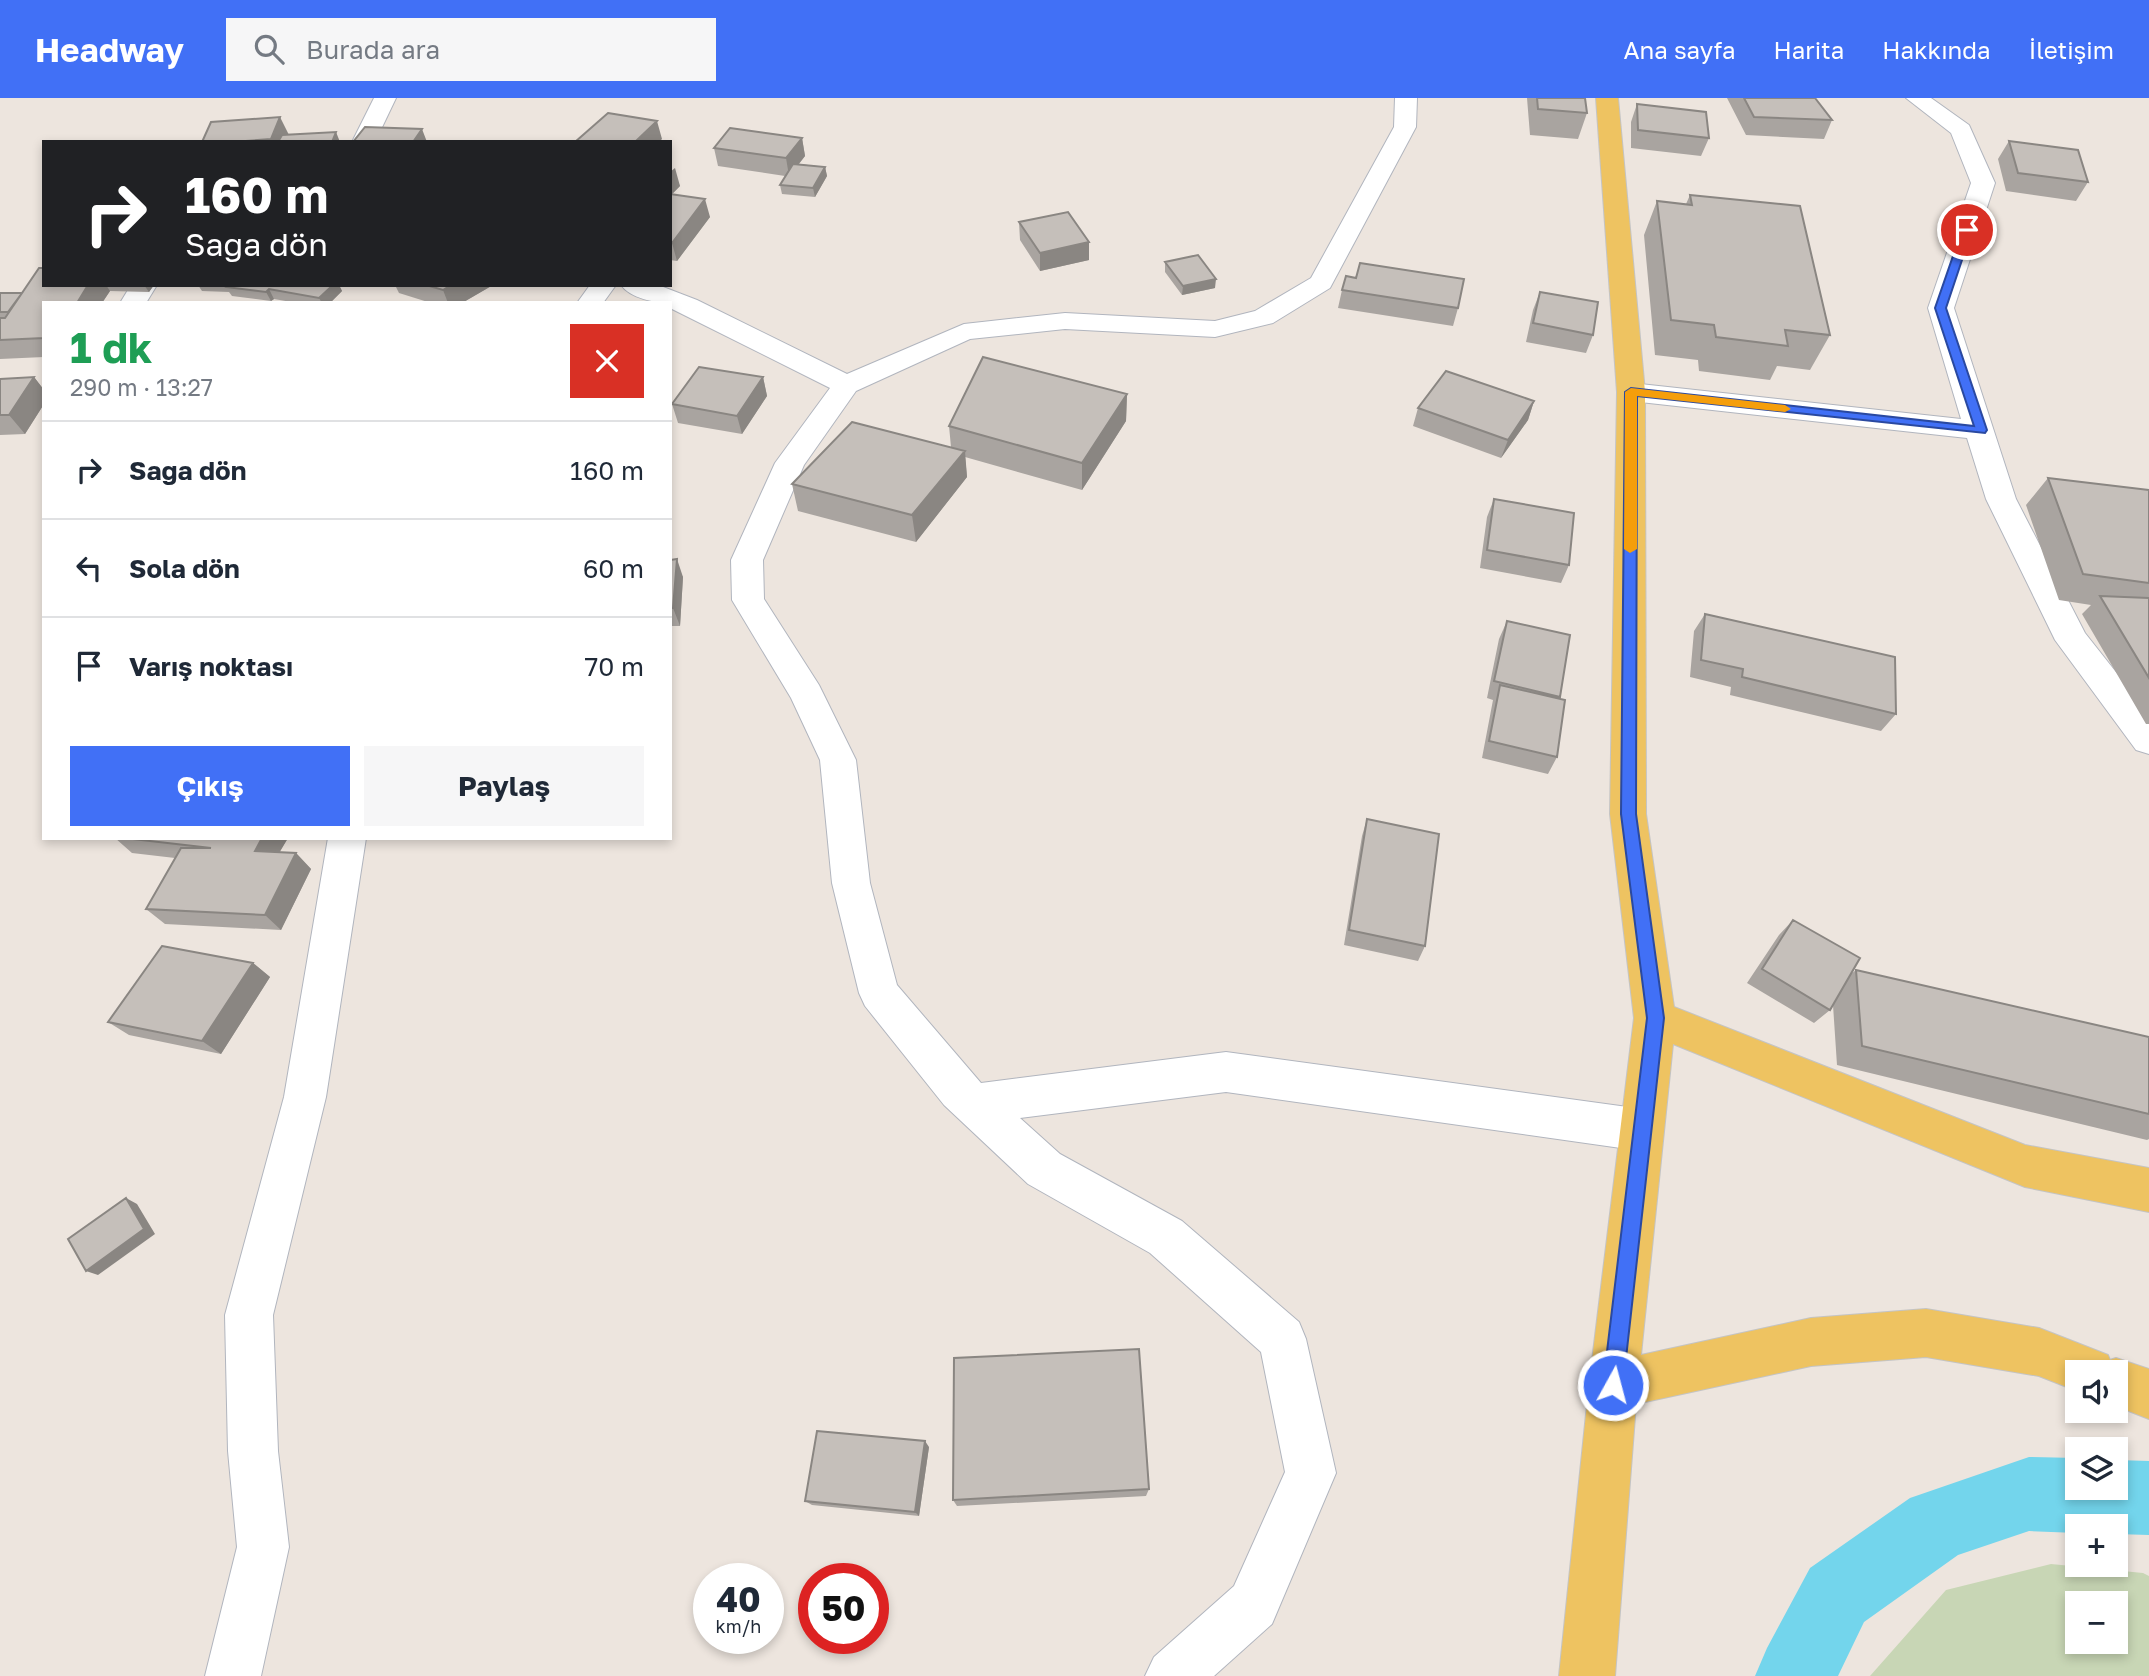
<!DOCTYPE html>
<html lang="tr">
<head>
<meta charset="utf-8">
<style>
	body { margin:0; font-family:"Golos Text",sans-serif; background:#f6f6f7; color:#1f2937; height:100vh; display:flex; flex-direction:column; font-size:26px; white-space:nowrap }
	* { box-sizing:border-box; margin:0 }
	p { font-size:23px; color:#747a83 }
	.icon { flex:none; width:38px; height:38px; fill:none; stroke:currentColor; stroke-width:2; stroke-linecap:round; stroke-linejoin:round }
	.map { position:relative; flex:1; overflow:hidden }
	.sheet { position:absolute; left:42px; top:203px; width:630px; height:539px; display:flex; flex-direction:column; background:#fff; border-radius:0px; box-shadow:0 4px 10px #0003 }
	.sheet>* { flex:none }
	.top-card { position:absolute; left:42px; top:42px; width:630px; height:147px; border-radius:0px; box-shadow:0 4px 10px #0003; background:#202124; color:#fff; overflow:hidden }
	.fabs { position:absolute; left:2065px; top:1262px; display:grid; gap:14px }
	.fabs a { display:grid; place-items:center; width:63px; height:63px; border-radius:0px; background:#fff; box-shadow:0 4px 10px #0003; font-size:35px }
	.speed { position:absolute; left:693px; top:1465px; display:flex; gap:14px; font-size:35px; font-weight:700; text-align:center }
	.speed>* { display:grid; place-content:center; width:91px; height:91px; border-radius:50%; background:#fff; box-shadow:0 4px 10px #0003; line-height:1 }
	.speed small { font-size:18px; font-weight:400 }
	.speed .limit { border:10px solid #d22; background:#fff; color:#111 }
	.pin { position:absolute; display:grid; place-items:center; width:60px; height:60px; color:#fff; margin:-30px; border:4px solid #fff; border-radius:50%; box-shadow:0 2px 7px #0007 }
	.me { position:absolute; width:77px; margin:-38px; rotate:7deg; stroke-linejoin:round; filter:drop-shadow(0 0 5px #0008) }
	.turn { display:flex; align-items:center; gap:24px; height:147px; padding:0 28px; font-size:32px }
	.turn .icon { width:91px; height:91px; stroke-width:2.5 }
	.turn b { display:block; font-size:49px; line-height:60px }
	.round { display:grid; place-items:center; flex:none; width:74px; height:74px; border-radius:0px; background:#f6f6f7 }
	.head { display:flex; align-items:center; justify-content:space-between; height:119px; padding:0 28px }
	h1 { font-size:42px; font-weight:700; line-height:52px; color:#1e9e55 }
	.cta { display:flex; gap:14px; margin-top:auto; padding:14px 28px }
	.cta a { flex:1; height:80px; border-radius:0px; background:#4170f6; color:#fff; font-size:28px; font-weight:700; line-height:80px; text-align:center }
	.cta a+a { background:#f6f6f7; color:#1f2937 }
	ul { padding:0; list-style:none }
	li { display:flex; align-items:center; gap:21px; height:98px; padding:0 28px; border-top:2px solid #e0e1e3 }
	li div { flex:1 }
	li b { display:block; font-size:26px }
	li em { font-style:normal }
	header { display:flex; align-items:center; gap:42px; box-sizing:border-box; height:98px; padding:0 35px; background:#4170f6; color:#fff }
	header strong { font-size:33px }
	nav { display:flex; gap:38px; margin-inline-start:auto; font-size:24px }
	.search { width:490px; height:63px; background:#f6f6f7; display:flex; align-items:center; gap:18px; box-sizing:border-box; padding:0 24px; border-radius:0px; color:#747a83; font-size:26px }
	.map>svg:first-child { display:block }
	.cemetery { fill:#c8d6b5; fill-rule:evenodd }
	.lines { fill:none; stroke-linecap:round; stroke-linejoin:round }
	.canal { fill:#73d5ec; fill-rule:evenodd }
	.minor-casing { stroke:#b1b5be; stroke-width:2 }
	.major-casing { stroke:#c4c4c4; stroke-width:2 }
	.minor { fill:#fff; fill-rule:evenodd }
	.major { fill:#eec361; fill-rule:evenodd }
	.wall { fill:#a9a4a0 }
	.shaded-wall { fill:#8a8682 }
	.building { fill:#c5bfba; stroke:#8a8682; stroke-width:2 }
	.route { fill:#4170f6; stroke:#2a49a0; stroke-width:2 }
	.slow { fill:#f59e0b }
</style>
</head>
<body>
<header>
<strong>Headway</strong>
<div class="search"><svg class="icon" aria-label="search" viewBox="0 0 24 24"><circle cx="10" cy="10" r="6"/><path d="M15 15l6 6"/></svg>Burada ara</div>
<nav><a>Ana sayfa</a><a>Harita</a><a>Hakkında</a><a>İletişim</a></nav>
</header>
<div class="map">
<svg width="2149" height="1578" viewBox="0 0 2149 1578">
	<rect width="100%" height="100%" fill="#ede5de"/>
	<path class="cemetery" d="M2051 1466 2143 1475 2149 1478V1578H1870L1946 1492ZM2116 1505V1544H2077V1505Z"/>
	<g class="lines">
		<path class="canal" d="M2029 1359 2077 1360V1390H2116V1362L2149 1363V1437L2116 1436V1428H2077V1435L2029 1433 1958 1457 1864 1524 1838 1578H1755L1767 1550 1810 1470 1910 1400Z"/>
		<g class="minor-casing">
			<path id="minor" d="M374 0H396L375 44H352Z
				M1395 0H1417L1416 29 1330 190 1273 225 1215 239 1065 231 970 241 856 293 804 367 763 462 764 501 819 587 856 662 870 785 897 887 981 985 1226 954 1642 1011 1657 1017 1664 1032 1657 1047 1642 1053 1226 994 1020 1020 1060 1056 1182 1123 1299 1224 1306 1241 1336 1375 1272 1526 1214 1578H1145L1154 1559 1234 1488 1285 1374 1261 1254 1150 1155 1028 1086 944 1007 865 908 859 895 832 785 820 662 791 600 732 502 731 462 775 365 830 290 670 210V205C655 205 630 200 621 187H658L697 202 847 276 964 226 1065 215 1215 223 1255 213 1311 180 1394 29Z
				M1906 0H1931L1969 27 1995 85 1954 210 2016 401 2085 535 2149 616V656L2136 652 2055 542 1986 401 1967 340 1631 303 1621 300 1617 294 1621 288 1631 285 1961 321 1928 210 1971 85 1951 35Z
				M131 187H157L146 205H120Z
				M590 187H616L603 205H577Z
				M328 740H366L326 999 273 1217 278 1353 289 1449 261 1578H205L237 1449 228 1353 225 1217 284 999Z"/>
		</g>
		<g class="major-casing">
			<path id="major" d="M1596 0H1618L1645 294 1646 716 1674 909 2025 1047 2149 1070V1114L2025 1089 1673 946 1641 1257 1811 1220 1926 1211 2039 1230 2108 1257 2110 1262 2116 1260 2149 1271V1321L2116 1308V1274H2077V1293L2039 1278 1926 1259 1811 1268 1636 1306 1615 1578H1559L1589 1287 1634 920 1610 716 1617 294Z"/>
		</g>
		<use href="#minor" class="minor"/>
		<use href="#major" class="major"/>
	</g>
	<path class="wall" d="M1527 0H1585L1587 15 1578 41 1530 37Z
		M1727 0H1815L1832 22 1824 41 1746 37Z
		M1637 6 1709 40 1701 58 1631 50V24Z
		M289 36 341 43 202 44Z
		M802 40 805 58 799 66 825 69 827 78 815 99 782 96 780 87 785 78 718 68 714 50Z
		M2009 43 2088 84 2076 103 2006 93 1998 61Z
		M670 69 680 88 671 97 710 119 677 163 670 162Z
		M1690 97 1830 237 1810 272 1777 268 1770 282 1699 273 1698 262 1655 257 1644 137 1657 103 1686 106Z
		M1019 124 1089 162 1040 173 1020 142Z
		M1165 164 1215 190 1182 197 1165 174Z
		M44 187H154L149 194 110 193 102 205H44V259L0 261V195H22Z
		M198 187H339L342 193 330 205H297L274 201 271 203 232 198 229 194 202 193Z
		M395 187H493L462 205H431L399 195Z
		M1342 192 1458 210 1453 228 1338 210Z
		M1540 194 1593 237 1586 255 1526 244 1533 212Z
		M34 279 44 292V306L25 336 0 337V281Z
		M763 279 767 298 742 336 678 325 672 306Z
		M1127 296 1126 323 1082 392 965 359 967 379 916 444 798 413 792 386 951 349 949 328Z
		M1534 303 1528 322 1501 360 1413 328 1418 310Z
		M2048 380 2149 392V626H2146L2082 516 2091 507 2059 502 2026 407Z
		M1494 401 1569 467 1561 485 1480 470 1487 419Z
		M670 462 683 479 680 528H670Z
		M1705 516 1896 616 1881 633 1730 597 1731 589 1690 579 1694 533Z
		M1507 523 1560 599 1559 601 1557 659 1548 676 1482 660 1493 602 1487 600 1499 541Z
		M1367 721 1425 848 1418 863 1344 847 1362 738Z
		M115 740H288L279 754 296 755 311 771 281 832 165 826 146 811 175 760 132 755Z
		M1793 822 1851 876 1856 872 2149 939V1041L2147 1042 1837 967 1833 907 1830 912 1814 925 1747 885 1779 837Z
		M253 865 270 879 221 956 129 937 108 924Z
		M929 1349 919 1418 812 1407 805 1403Z
		M1149 1391 1146 1398 957 1408 953 1402Z"/>
	<path class="shaded-wall" d="M280 19 289 37 286 44H273L271 41Z
		M657 23 662 41 659 44H635Z
		M422 31 427 44H413Z
		M336 34 340 44H332Z
		M802 40 805 58 789 78 786 60Z
		M825 69 827 78 815 99 813 90Z
		M675 70 680 88 670 98V74Z
		M705 101 710 119 677 163 672 145Z
		M1089 144V162L1040 173V155Z
		M1216 181 1215 190 1182 197 1183 188Z
		M88 187H106L110 193 102 205H77Z
		M144 187H154L149 194Z
		M333 187H339L342 193 330 205H322L319 200Z
		M451 187H493L462 205H448L443 192Z
		M269 191 274 201 271 203 266 194Z
		M34 279 44 292V306L25 336 9 317Z
		M763 279 767 298 742 336 737 318Z
		M1127 296 1126 323 1082 392V365Z
		M1534 303 1528 322 1501 360 1508 342Z
		M965 353 967 379 916 444 912 417Z
		M677 461 683 479 680 528 673 510Z
		M262 740H288L271 769 255 753Z
		M296 755 311 771 281 832 265 817Z
		M253 865 270 879 221 956 202 943Z
		M126 1100 137 1106 155 1136 98 1177 86 1173Z
		M925 1343 929 1349 919 1418 915 1414Z"/>
	<path class="building" d="M1537 0H1585L1587 15 1538 11Z
		M1744 0H1815L1832 22 1754 19Z
		M1637 6 1706 14 1709 40 1638 32Z
		M608 15 657 23 635 44H575Z
		M280 19 271 41 232 44H202L211 24Z
		M365 29 422 31 413 44H353Z
		M730 30 802 40 786 60 714 50Z
		M336 34 332 44H278L282 37Z
		M2009 43 2078 52 2088 84 2018 75Z
		M793 66 825 69 813 90 780 87Z
		M670 96 705 101 672 145 670 144Z
		M1690 97 1800 108 1830 237 1785 232 1788 248 1716 239 1714 227 1671 222 1657 103 1692 107Z
		M1068 114 1089 144 1040 155 1019 124Z
		M1198 157 1216 181 1183 188 1165 164Z
		M1360 165 1464 181 1458 210 1342 192 1346 178 1356 180Z
		M39 170H44V187H88L77 205H44V240L0 242V220H5Z
		M227 187H333L319 200 269 191 266 194 226 189Z
		M426 187H451L443 192Z
		M1540 194 1598 204 1593 237 1533 225Z
		M0 195H22L8 214H0Z
		M983 259 1127 296 1082 365 949 328Z
		M699 269 763 279 737 318 672 306Z
		M1446 273 1534 303 1508 342 1418 310Z
		M34 279 9 317H0V281Z
		M852 324 965 353 912 417 792 386Z
		M2048 380 2149 392V485L2083 476Z
		M1494 401 1574 415 1569 467 1487 452Z
		M677 461 673 510H670V462Z
		M2100 498 2149 500V580Z
		M1705 516 1895 559 1896 616 1742 579 1743 571 1701 562Z
		M1507 523 1570 537 1560 599 1494 583Z
		M1500 587 1565 602 1557 659 1489 643Z
		M1367 721 1439 736 1425 848 1349 832Z
		M124 740H262L255 753 296 755 265 817 146 811 181 750H211Z
		M1793 822 1860 860 1830 912 1762 871Z
		M162 848 253 865 202 943 108 924Z
		M1856 872 2149 939V1016L1862 948Z
		M126 1100 144 1131 86 1173 68 1141Z
		M1139 1251 1149 1391 953 1402 954 1260Z
		M817 1333 925 1343 915 1414 805 1403Z"/>
	<path class="route" d="M1967 129 1972 132 1946 210 1987 332 1985 335 1637 298 1636 716 1664 920 1623 1287 1620 1295 1613 1298 1606 1295 1603 1287 1647 920 1621 716 1625 294 1631 290 1974 328 1935 210 1962 132Z"/>
	<path class="slow" d="M1631 290 1785 307 1791 311 1785 314 1637 298V451L1630 455 1624 451 1625 294Z"/>
</svg>
<div class="fabs">
<a><svg class="icon" aria-label="sound" viewBox="0 0 24 24"><path d="M4 9h4l5-4v14l-5-4H4zM17 9q2 3 0 6"/></svg></a>
<a><svg class="icon" aria-label="layers" viewBox="0 0 24 24"><path d="M12 4l9 5-9 5-9-5zM3 14l9 5 9-5"/></svg></a>
<a>+</a>
<a>−</a>
</div>
<div class="speed"><div>40<small>km/h</small></div><div class="limit">50</div></div>
<div class="pin" style="left:1967px;top:132px;background:#d93025"><svg class="icon" aria-label="arrive" viewBox="0 0 24 24"><path d="M6 21V4h12l-3 4 3 4H6"/></svg></div>
<svg class="me" style="left:1613px;top:1287px" viewBox="-20 -20 40 40"><circle r="17" fill="#4170f6" stroke="#fff" stroke-width="3"/><path d="M0-11L8 9 0 5-8 9z" fill="#fff"/></svg>
<div class="top-card">
<div class="turn"><svg class="icon" aria-label="right" viewBox="0 0 24 24"><path d="M7 20v-9h11M14 6l5 5-5 5"/></svg><div><b>160 m</b>Sağa dön</div></div>
</div>
<section class="sheet">
<div class="head"><div><h1>1 dk</h1><p>290 m · 13:27</p></div><a class="round" style="background:#d93025;color:#fff"><svg class="icon" aria-label="close" viewBox="0 0 24 24"><path d="M6 6l12 12M18 6L6 18"/></svg></a></div>
<ul>
<li><svg class="icon" aria-label="right" viewBox="0 0 24 24"><path d="M7 20v-9h11M14 6l5 5-5 5"/></svg><div><b>Sağa dön</b></div><em>160 m</em></li>
<li><svg class="icon" aria-label="left" viewBox="0 0 24 24"><path d="M17 20v-9H6M10 6l-5 5 5 5"/></svg><div><b>Sola dön</b></div><em>60 m</em></li>
<li><svg class="icon" aria-label="arrive" viewBox="0 0 24 24"><path d="M6 21V4h12l-3 4 3 4H6"/></svg><div><b>Varış noktası</b></div><em>70 m</em></li>
</ul>
<div class="cta"><a>Çıkış</a><a>Paylaş</a></div>
</section>
</div>
</body>
</html>
